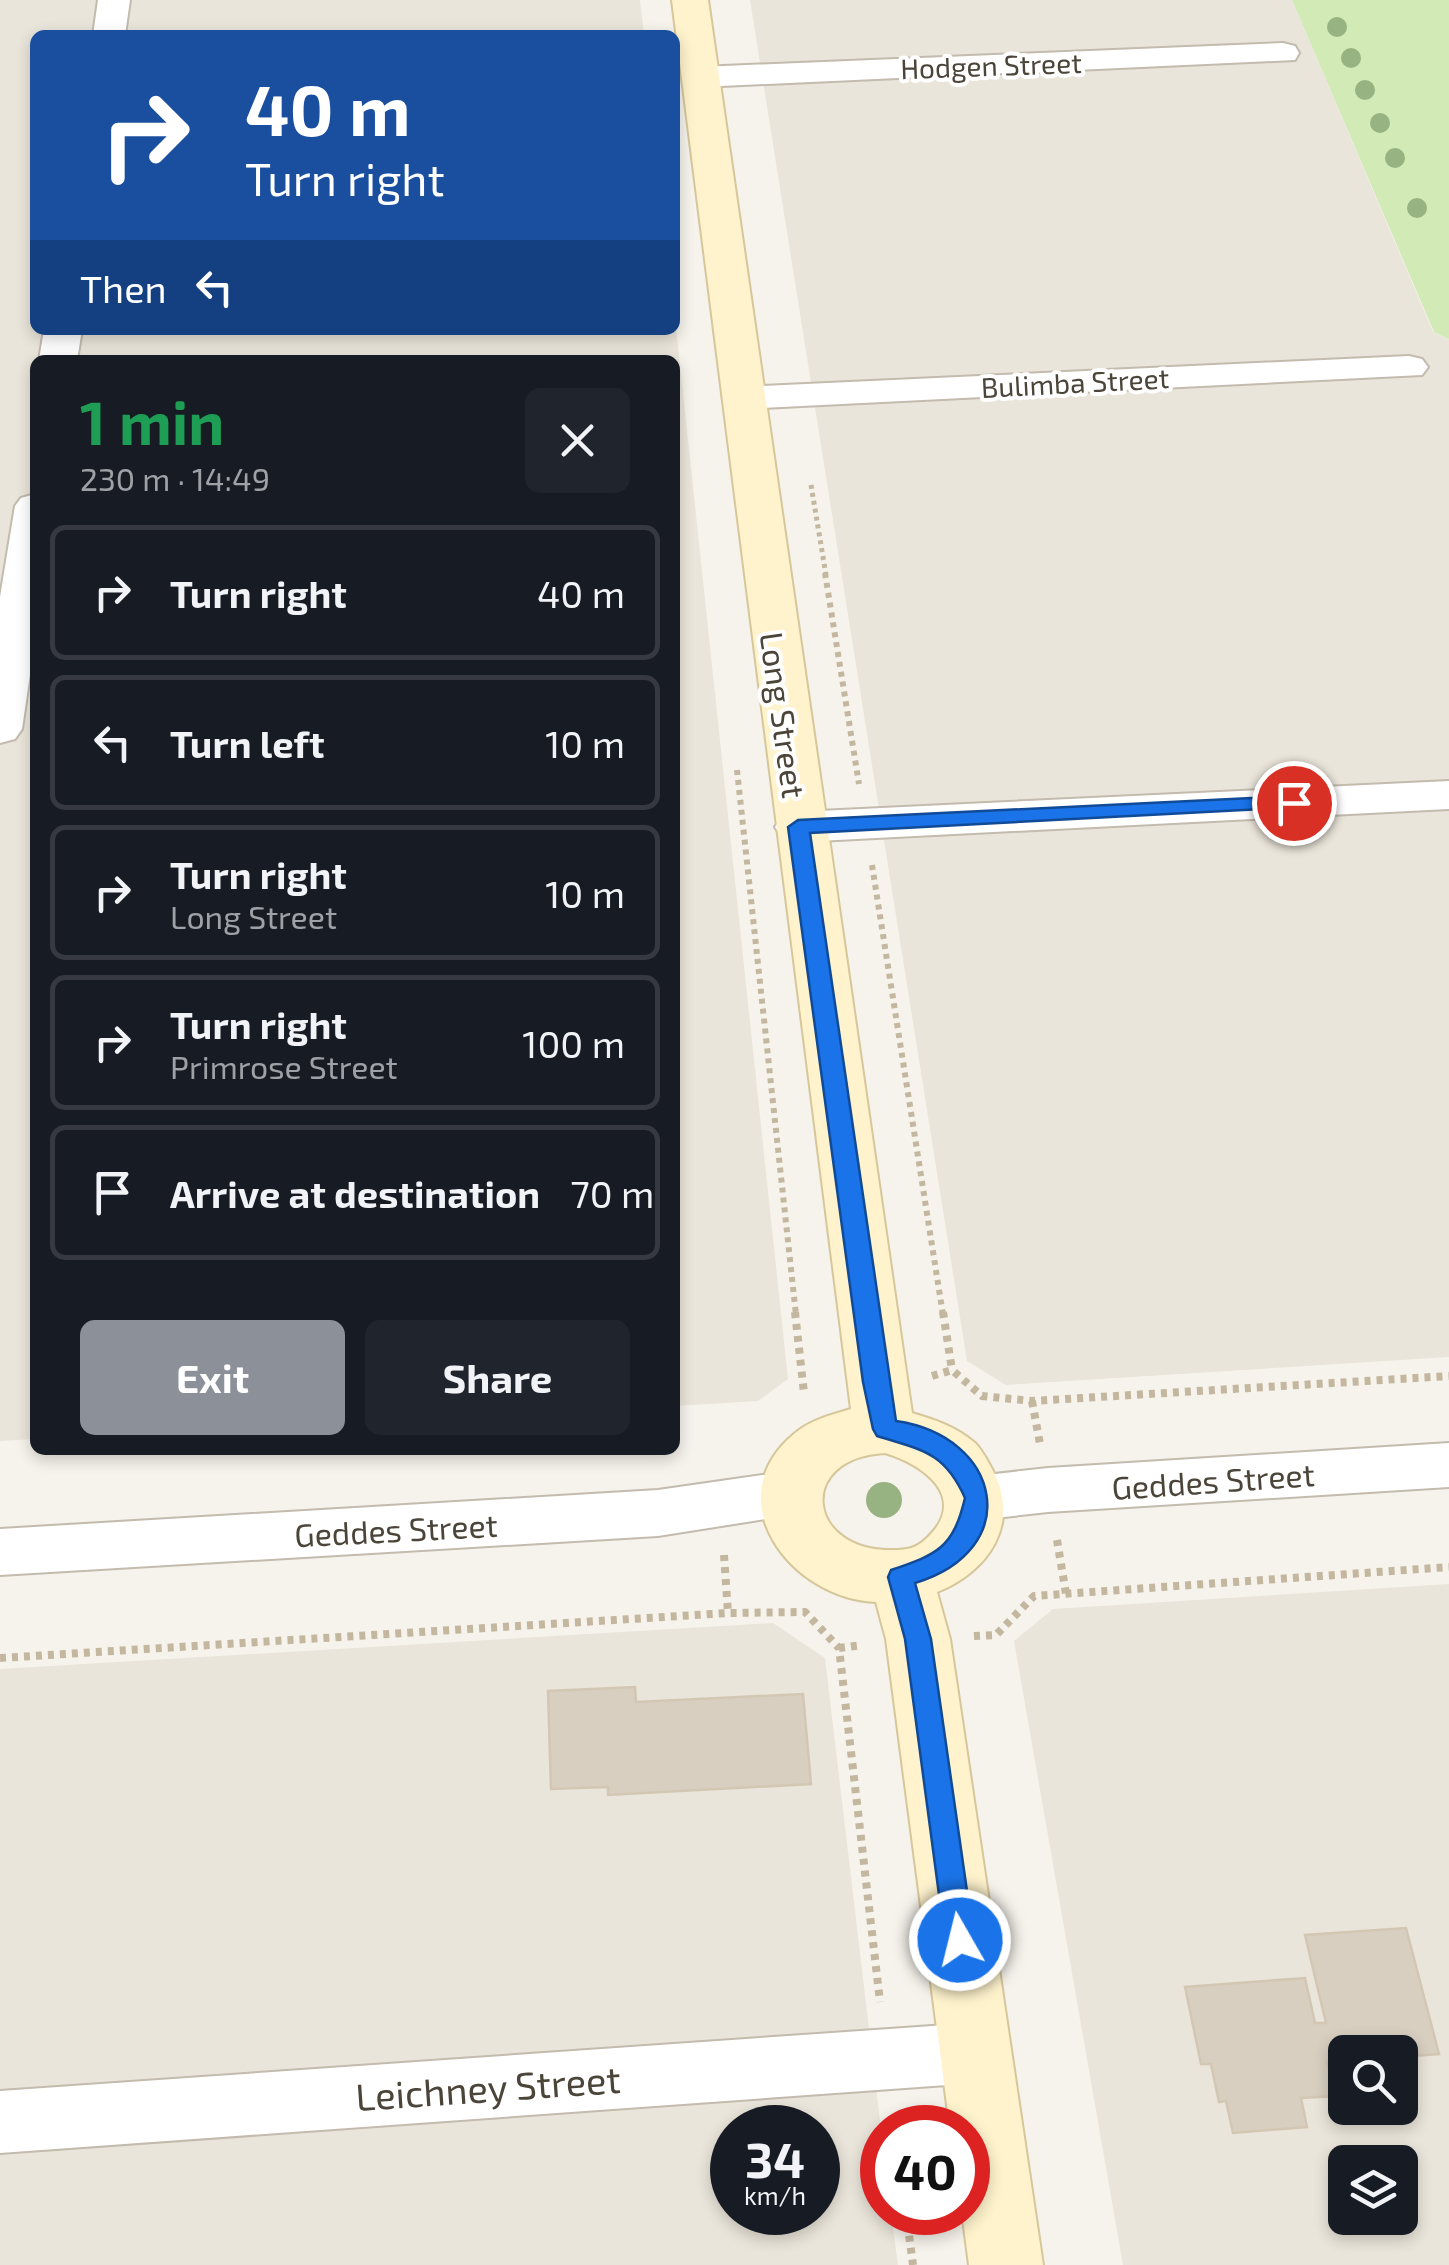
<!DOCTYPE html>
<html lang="en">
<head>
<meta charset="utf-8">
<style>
	body { margin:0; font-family:"Exo 2",sans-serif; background:#20242c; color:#f1f3f6; height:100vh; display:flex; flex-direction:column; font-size:38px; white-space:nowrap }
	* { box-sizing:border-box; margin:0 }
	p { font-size:32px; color:#9ea1a6 }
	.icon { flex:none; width:55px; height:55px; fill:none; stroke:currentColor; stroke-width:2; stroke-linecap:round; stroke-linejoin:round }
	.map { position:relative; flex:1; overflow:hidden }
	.details { position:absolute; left:30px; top:355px; width:650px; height:1100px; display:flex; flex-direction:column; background:#171b24; border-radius:15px; box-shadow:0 5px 15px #0003 }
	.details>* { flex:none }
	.hud { position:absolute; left:30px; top:30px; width:650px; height:305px; border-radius:15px; box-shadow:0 5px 15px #0003; background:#1a4fa0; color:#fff; overflow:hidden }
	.tools { position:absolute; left:1328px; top:2035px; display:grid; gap:20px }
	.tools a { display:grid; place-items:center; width:90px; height:90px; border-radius:15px; background:#171b24; box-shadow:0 5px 15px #0003; font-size:50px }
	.speed { position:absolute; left:710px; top:2105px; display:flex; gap:20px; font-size:50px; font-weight:700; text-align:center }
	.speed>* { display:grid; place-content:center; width:130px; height:130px; border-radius:50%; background:#171b24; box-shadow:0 5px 15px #0003; line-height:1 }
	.speed small { font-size:25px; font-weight:400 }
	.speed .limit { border:15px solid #d22; background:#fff; color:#111 }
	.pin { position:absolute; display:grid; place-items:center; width:85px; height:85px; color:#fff; margin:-42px; border:5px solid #fff; border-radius:50%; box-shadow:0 2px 10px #0007 }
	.me { position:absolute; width:110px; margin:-55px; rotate:352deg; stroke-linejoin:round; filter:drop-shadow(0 0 8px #0008) }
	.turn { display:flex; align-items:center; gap:35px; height:210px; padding:0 50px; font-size:45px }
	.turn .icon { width:130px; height:130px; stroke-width:2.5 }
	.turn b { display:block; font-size:70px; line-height:85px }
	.then { display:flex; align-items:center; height:95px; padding:0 50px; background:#0003; gap:20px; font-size:38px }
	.round { display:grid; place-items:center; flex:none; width:105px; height:105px; border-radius:15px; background:#20242c }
	.summary { display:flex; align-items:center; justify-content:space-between; height:170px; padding:0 50px }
	h1 { font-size:60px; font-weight:700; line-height:75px; color:#1e9e55 }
	.primary-button { display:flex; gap:20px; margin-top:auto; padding:20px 50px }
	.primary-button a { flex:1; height:115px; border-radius:15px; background:#8c9099; color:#fff; font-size:40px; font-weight:700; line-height:115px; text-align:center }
	.primary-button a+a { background:#20242c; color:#f1f3f6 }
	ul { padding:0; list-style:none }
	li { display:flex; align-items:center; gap:30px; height:135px; margin:0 20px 15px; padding:0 30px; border:5px solid #363941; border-radius:15px }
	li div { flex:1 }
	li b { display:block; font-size:38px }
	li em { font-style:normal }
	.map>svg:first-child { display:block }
	.residential { fill:#eae5da; fill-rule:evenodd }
	.green { fill:#d2eab5 }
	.building { fill:#d8cfc1; stroke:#d3c7b4; stroke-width:2.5 }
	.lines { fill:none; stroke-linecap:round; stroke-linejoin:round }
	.street-casing { stroke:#c2bbae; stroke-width:4 }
	.secondary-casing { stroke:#d6c79b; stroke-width:4 }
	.path-far2 { stroke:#c4b79f; stroke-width:5; stroke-dasharray:4 4; stroke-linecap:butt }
	.path-far1 { stroke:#c4b79f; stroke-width:6; stroke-dasharray:5 5; stroke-linecap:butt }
	.path { stroke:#c4b79f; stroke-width:8; stroke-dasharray:6 6; stroke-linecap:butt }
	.street { fill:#fff; fill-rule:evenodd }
	.secondary { fill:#fff3cd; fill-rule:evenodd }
	.tree { fill:#97b381 }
	.route { fill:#1a73e8; stroke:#114b97; stroke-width:2.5 }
	.labels { text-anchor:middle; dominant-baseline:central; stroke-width:8; stroke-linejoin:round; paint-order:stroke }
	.far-street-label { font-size:28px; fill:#4b4439; stroke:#fff }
	.street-label { font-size:32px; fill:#4b4439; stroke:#fff }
	.near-street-label { font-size:38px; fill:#4b4439; stroke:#fff }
</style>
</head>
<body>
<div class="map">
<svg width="1449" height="2265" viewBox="0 0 1449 2265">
	<rect width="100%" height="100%" fill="#f6f3ec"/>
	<path class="residential" d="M0 0H640L644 35H35V330H675V318L788 1379 758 1401 675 1406V360H35V1439L0 1441Z
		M750 0H1292L1433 332 1449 339V1357L1006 1385 967 1361Z
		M1449 1584V2265H1123L1014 1641 1053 1609ZM1345 2052H1400V2108H1345ZM1345 2162H1400V2218H1345Z
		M773 1623 825 1658 882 2138V2212L891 2213 898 2265H0V1669ZM732 2128H818V2212H732Z"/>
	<path class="green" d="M1292 0H1449V339L1434 332Z"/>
	<path class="building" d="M635 1687 636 1702 803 1694 811 1784 608 1795V1787L551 1789 548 1691Z
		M1406 1928 1439 2054 1400 2057V2052H1345V2061L1327 2062 1335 2096 1301 2098 1307 2127 1233 2133 1226 2101 1219 2102 1211 2064H1201L1185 1987 1305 1978 1315 2023H1326L1305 1935Z"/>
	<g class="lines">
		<g class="street-casing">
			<path id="street" d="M98 0H130L125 35H93Z
				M1283 43 1295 46 1299 53 1295 60 700 87 688 84 683 77 688 70 700 67Z
				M44 330H82L77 360H39Z
				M1409 356 1422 359 1428 367 1422 375 742 409 728 406 723 398 728 390 742 387Z
				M35 494V640L22 729 15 739 0 743V597L15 506 21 498Z
				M1449 781V809L798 842 782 837 775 827 782 817 798 812Z
				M1449 1443V1487L1048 1512 977 1520 957 1514 949 1498 957 1482 977 1476 1048 1468Z
				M791 1471 811 1477 819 1493 811 1509 791 1515 658 1536 0 1575V1529L658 1490Z
				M975 2023 998 2032 1007 2053 998 2074 975 2083 0 2153V2091Z"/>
		</g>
		<g class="secondary-casing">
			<path id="secondary" d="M672 0H708L912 1413C936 1420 956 1427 975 1443 982 1450 987 1460 992 1469 1022 1523 988 1572 937 1592L950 1639 1043 2265H969L962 2212H968V2128H950L886 1639 876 1602C792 1599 715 1500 794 1434 810 1420 831 1415 851 1409ZM885 1453C925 1465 969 1498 927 1538 916 1549 906 1550 891 1550 807 1551 795 1458 885 1453Z"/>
		</g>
		<path class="path-far2" d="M811 485 826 575"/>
		<path class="path-far1" d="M825 573 859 784
			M737 770 796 1315
			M872 865 943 1315"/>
		<path class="path" d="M795 1312 804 1393
			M943 1312 952 1370
			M932 1376 952 1370 982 1396 1032 1401 1449 1376
			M1032 1401 1040 1444
			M1057 1540 1066 1594
			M724 1555 728 1613
			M974 1636 996 1635 1034 1596 1449 1567
			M839 1648 862 1645
			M0 1658 728 1613 805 1612 839 1648 880 2002
			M906 2212 913 2265"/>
		<use href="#street" class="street"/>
		<use href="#secondary" class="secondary"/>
	</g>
	<g class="tree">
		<circle cx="1337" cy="27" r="10"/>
		<circle cx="1351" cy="58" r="10"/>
		<circle cx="1365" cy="90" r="10"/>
		<circle cx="1380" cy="123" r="10"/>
		<circle cx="1395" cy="158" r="10"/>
		<circle cx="1417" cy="208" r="10"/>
		<circle cx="884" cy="1500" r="18"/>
	</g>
	<path class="route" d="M1294 796 1301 798V807L810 833 896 1421C1001 1436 1026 1549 915 1583L931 1639 974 1940 970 1949 960 1953 949 1949 945 1940 905 1639 888 1577 891 1570C938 1554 953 1548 965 1498 944 1451 921 1450 877 1436L873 1429 863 1382 788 827 798 820Z"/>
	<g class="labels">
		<g class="far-street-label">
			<text transform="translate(991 65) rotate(-2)">Hodgen Street</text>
			<text transform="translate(1075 382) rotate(-3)">Bulimba Street</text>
		</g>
		<g class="street-label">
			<text transform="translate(784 715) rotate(82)">Long Street</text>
			<text transform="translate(1213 1480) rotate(-4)">Geddes Street</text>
			<text transform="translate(396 1529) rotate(-3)">Geddes Street</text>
		</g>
		<g class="near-street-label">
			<text transform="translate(488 2087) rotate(-4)">Leichney Street</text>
		</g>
	</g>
</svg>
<div class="tools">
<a><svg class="icon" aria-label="search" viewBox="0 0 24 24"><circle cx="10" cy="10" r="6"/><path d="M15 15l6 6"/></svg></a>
<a><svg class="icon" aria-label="layers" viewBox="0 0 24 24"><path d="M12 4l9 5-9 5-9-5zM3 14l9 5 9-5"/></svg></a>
</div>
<div class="speed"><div>34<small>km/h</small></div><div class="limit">40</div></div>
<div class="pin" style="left:1294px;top:803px;background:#d93025"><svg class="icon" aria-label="arrive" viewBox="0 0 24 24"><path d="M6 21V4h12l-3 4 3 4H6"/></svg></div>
<svg class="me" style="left:960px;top:1940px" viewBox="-20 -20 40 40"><circle r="17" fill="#1a73e8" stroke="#fff" stroke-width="3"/><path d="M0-11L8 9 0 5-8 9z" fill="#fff"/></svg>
<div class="hud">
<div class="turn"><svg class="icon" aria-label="right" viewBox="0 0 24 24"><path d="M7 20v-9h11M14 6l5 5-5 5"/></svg><div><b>40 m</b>Turn right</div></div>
<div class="then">Then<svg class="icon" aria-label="left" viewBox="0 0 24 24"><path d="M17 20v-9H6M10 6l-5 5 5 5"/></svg></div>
</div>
<section class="details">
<div class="summary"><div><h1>1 min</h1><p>230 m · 14:49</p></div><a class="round"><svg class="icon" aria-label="close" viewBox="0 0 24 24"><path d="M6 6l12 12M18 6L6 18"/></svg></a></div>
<ul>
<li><svg class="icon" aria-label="right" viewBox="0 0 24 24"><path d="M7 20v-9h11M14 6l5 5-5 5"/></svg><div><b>Turn right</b></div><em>40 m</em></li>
<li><svg class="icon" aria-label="left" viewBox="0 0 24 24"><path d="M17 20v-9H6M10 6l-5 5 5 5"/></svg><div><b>Turn left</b></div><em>10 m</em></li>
<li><svg class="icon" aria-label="right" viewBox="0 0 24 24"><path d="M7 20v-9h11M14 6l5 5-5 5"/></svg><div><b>Turn right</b><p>Long Street</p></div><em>10 m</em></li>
<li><svg class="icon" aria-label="right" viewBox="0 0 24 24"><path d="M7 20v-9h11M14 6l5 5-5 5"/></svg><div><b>Turn right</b><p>Primrose Street</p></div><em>100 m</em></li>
<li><svg class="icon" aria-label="arrive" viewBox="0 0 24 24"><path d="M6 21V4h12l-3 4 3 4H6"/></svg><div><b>Arrive at destination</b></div><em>70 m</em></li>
</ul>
<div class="primary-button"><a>Exit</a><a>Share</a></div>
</section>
</div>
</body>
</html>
